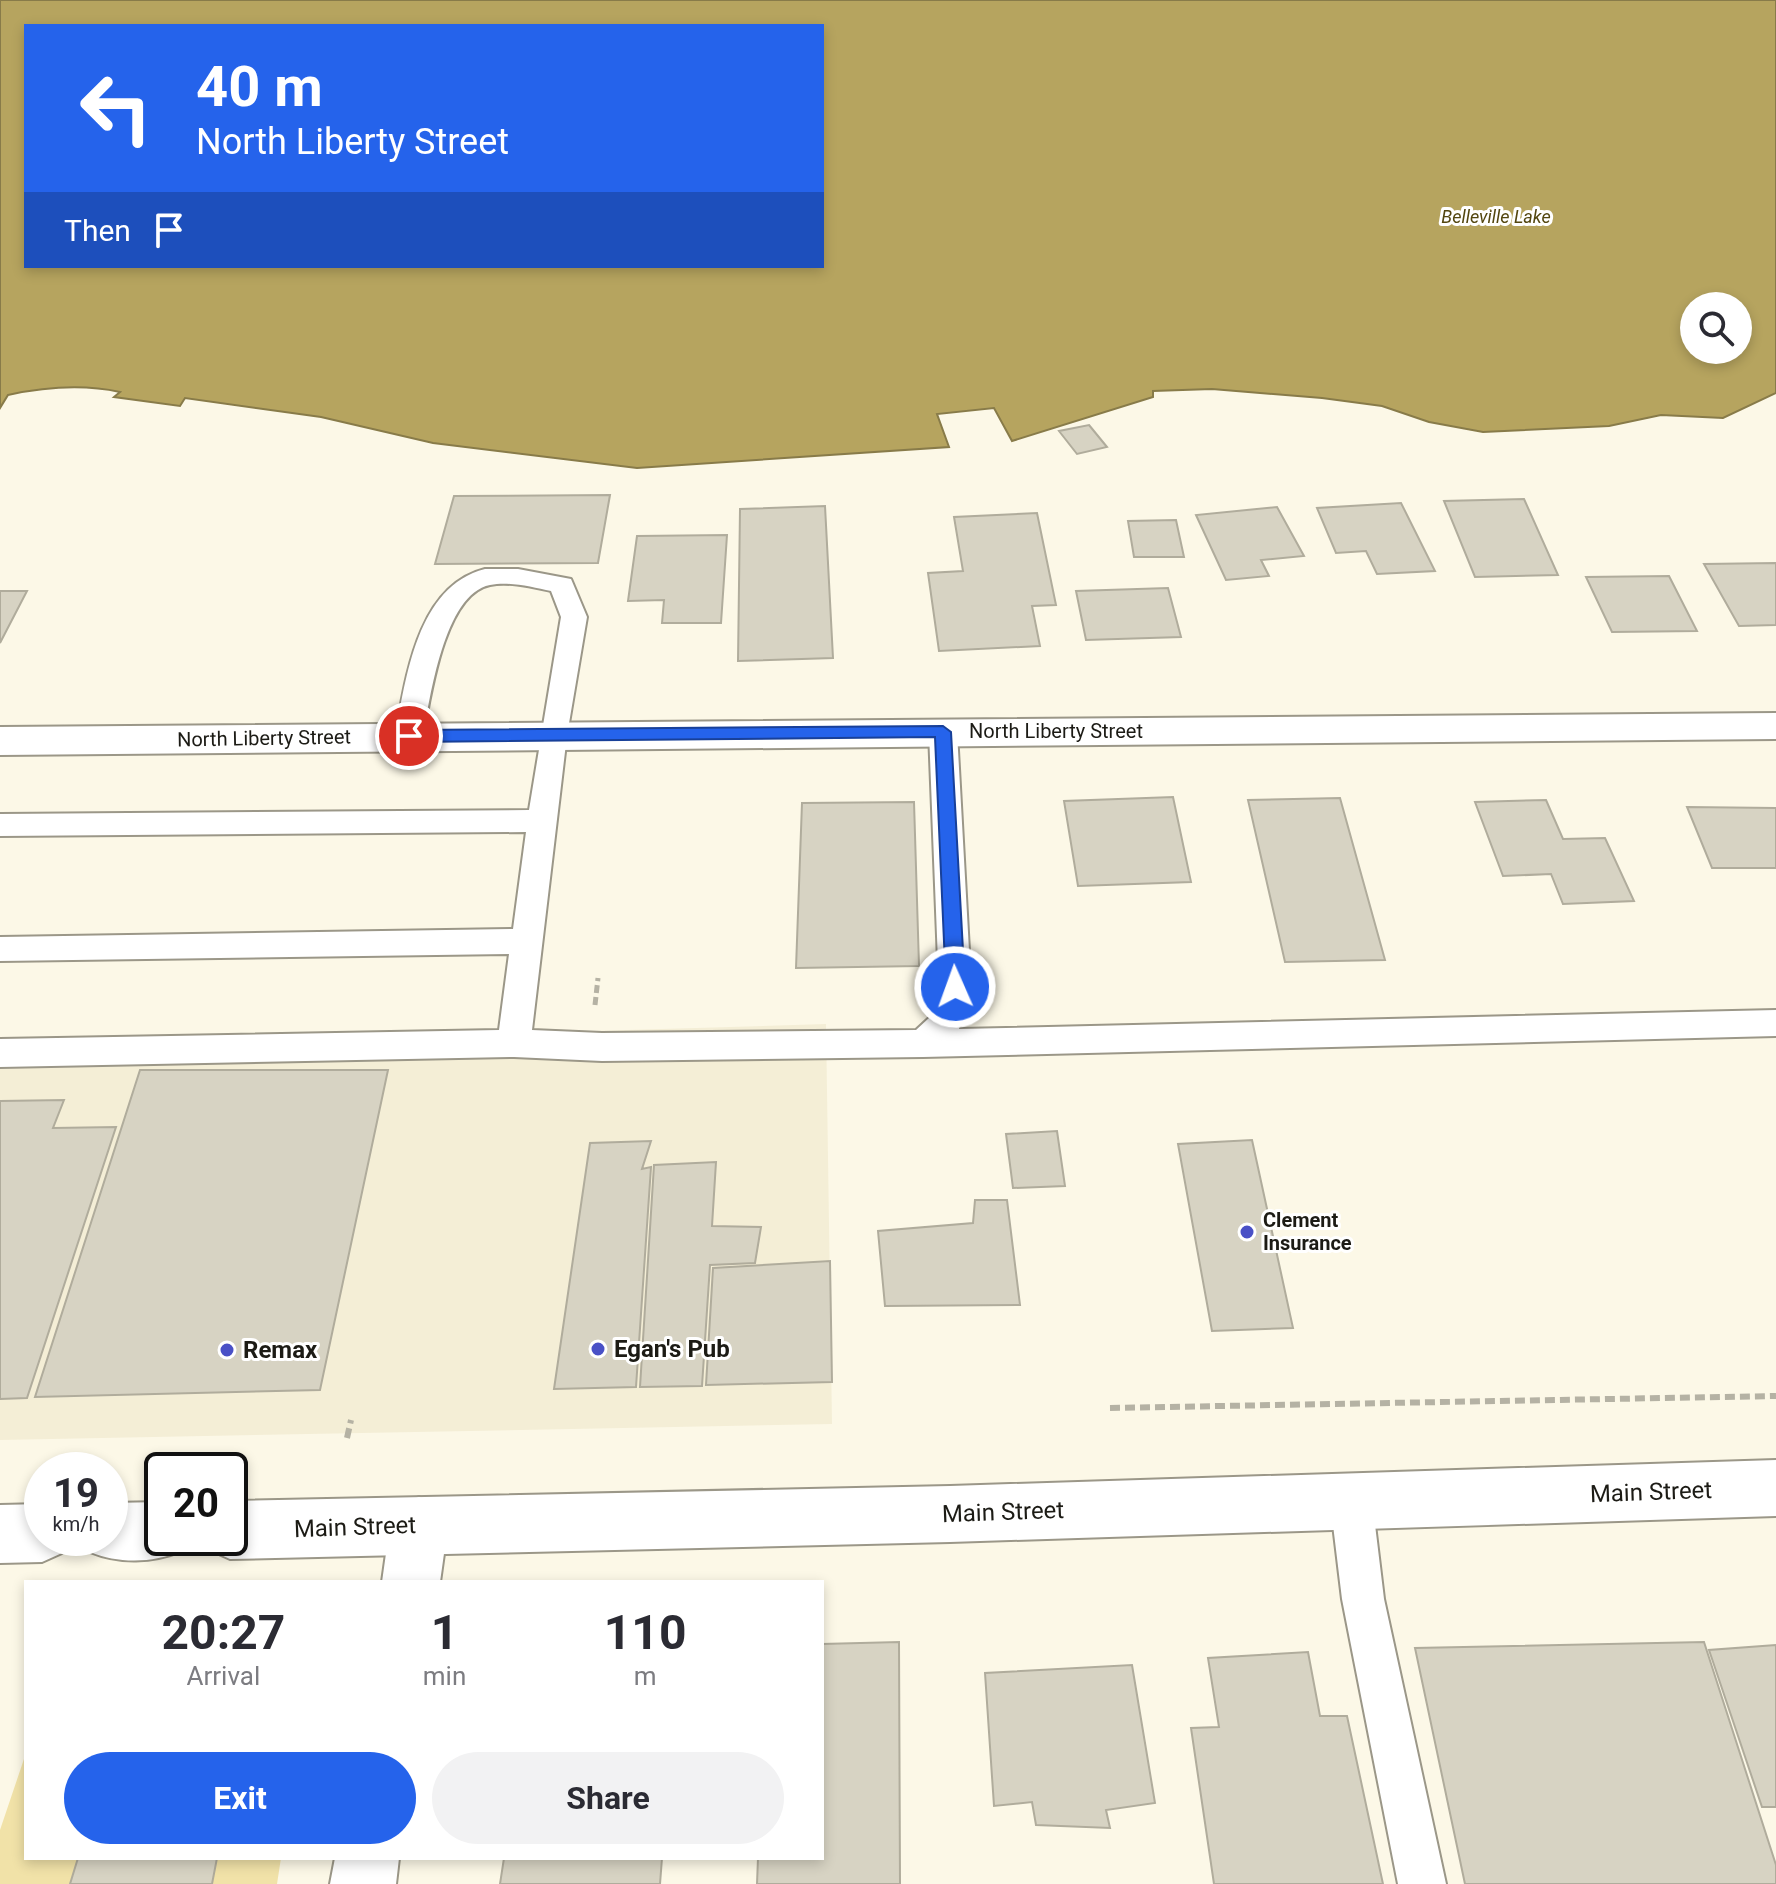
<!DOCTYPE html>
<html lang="en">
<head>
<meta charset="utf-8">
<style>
	body { margin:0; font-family:Roboto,sans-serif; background:#f2f2f3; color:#2b2b33; height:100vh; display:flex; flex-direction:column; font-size:30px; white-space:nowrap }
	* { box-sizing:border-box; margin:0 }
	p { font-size:26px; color:#7c7c81 }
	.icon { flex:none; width:44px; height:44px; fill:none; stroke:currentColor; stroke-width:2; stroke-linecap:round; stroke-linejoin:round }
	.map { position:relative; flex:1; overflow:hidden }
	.panel { position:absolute; left:24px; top:1580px; width:800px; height:280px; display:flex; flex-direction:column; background:#fff; border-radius:0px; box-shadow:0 4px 12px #0003 }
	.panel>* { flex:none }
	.hud { position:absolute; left:24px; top:24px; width:800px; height:244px; border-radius:0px; box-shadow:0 4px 12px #0003; background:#2563eb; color:#fff; overflow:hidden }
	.tools { position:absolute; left:1680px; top:292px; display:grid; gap:16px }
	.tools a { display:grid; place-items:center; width:72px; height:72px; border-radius:50%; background:#fff; box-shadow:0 4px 12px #0003; font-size:40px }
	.speed { position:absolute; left:24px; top:1452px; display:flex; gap:16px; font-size:40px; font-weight:700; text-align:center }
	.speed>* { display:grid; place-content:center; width:104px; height:104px; border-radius:50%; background:#fff; box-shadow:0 4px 12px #0003; line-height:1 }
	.speed small { font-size:20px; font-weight:400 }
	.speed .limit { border:4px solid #111; border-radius:12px; background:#fff; color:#111 }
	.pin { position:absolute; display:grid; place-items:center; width:68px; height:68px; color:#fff; margin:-34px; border:4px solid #fff; border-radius:50%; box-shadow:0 2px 8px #0007 }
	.me { position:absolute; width:88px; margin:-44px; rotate:358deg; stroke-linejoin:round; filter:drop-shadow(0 0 6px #0008) }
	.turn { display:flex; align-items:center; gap:28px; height:168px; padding:0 40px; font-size:36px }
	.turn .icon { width:104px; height:104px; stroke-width:2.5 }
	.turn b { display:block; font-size:56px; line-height:68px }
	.then { display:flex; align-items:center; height:76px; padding:0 40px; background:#0003; gap:16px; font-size:30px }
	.eta { display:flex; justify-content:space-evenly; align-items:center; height:136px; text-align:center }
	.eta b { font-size:48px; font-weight:700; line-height:56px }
	.primary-button { display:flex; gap:16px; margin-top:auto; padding:16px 40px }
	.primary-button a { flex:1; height:92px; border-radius:48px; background:#2563eb; color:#fff; font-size:32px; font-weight:700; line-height:92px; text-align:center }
	.primary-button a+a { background:#f2f2f3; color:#2b2b33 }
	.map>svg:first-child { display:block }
	.built { fill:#f4eed6 }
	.green { fill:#f1e2a8 }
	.water { fill:#b6a45f; stroke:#887b49; stroke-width:2; fill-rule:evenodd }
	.building { fill:#d7d3c3; stroke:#b0ac9c; stroke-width:2 }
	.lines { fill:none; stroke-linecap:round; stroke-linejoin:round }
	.lane-casing { stroke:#9b9788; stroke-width:4 }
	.street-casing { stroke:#9b9788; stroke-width:4 }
	.secondary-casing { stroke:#9b9788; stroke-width:4 }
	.path-far1 { stroke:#b5b2a4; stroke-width:5; stroke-dasharray:8 4; stroke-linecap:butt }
	.path { stroke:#b5b2a4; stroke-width:6; stroke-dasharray:10 5; stroke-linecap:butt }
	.lane { fill:#fff; fill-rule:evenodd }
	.street { fill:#fff; fill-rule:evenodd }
	.secondary { fill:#fff; fill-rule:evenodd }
	.route { fill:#2563eb; stroke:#184099; stroke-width:2 }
	.poi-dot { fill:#4950c6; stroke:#fff; stroke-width:3 }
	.labels { text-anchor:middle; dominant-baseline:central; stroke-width:6; stroke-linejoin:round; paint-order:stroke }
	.far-water-label { font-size:18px; font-style:italic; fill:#53460f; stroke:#fff }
	.street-label { font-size:20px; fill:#1c1b15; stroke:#fff }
	.poi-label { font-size:20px; font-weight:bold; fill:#1c1b15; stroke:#fff; text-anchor:start }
	.near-poi-label { font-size:24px; font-weight:bold; fill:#1c1b15; stroke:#fff; text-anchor:start }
	.near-street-label { font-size:24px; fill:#1c1b15; stroke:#fff }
</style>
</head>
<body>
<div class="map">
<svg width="1776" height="1884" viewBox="0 0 1776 1884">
	<rect width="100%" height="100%" fill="#fcf8e7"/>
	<path class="built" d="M826 1024 832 1424 0 1440V1049Z"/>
	<path class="green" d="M26 1753V1858H281L277 1884H0V1830Z"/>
	<path class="water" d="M0 0H1776V393L1723 418 1661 415 1609 426 1483 432 1429 422 1382 406 1322 398 1212 389 1153 391V397L1012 441 994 408 937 414 949 447 637 468 433 443 321 417 185 398 180 406 114 397 120 392C83 384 45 387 8 395L0 408ZM26 26H822V266H26ZM1694 306H1738V350H1694Z"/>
	<path class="building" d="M1089 425 1107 447 1077 454 1059 431Z
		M610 495 598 563 435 564 454 496Z
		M1524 499 1558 575 1475 577 1444 501Z
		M1401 503 1435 571 1377 574 1366 551 1336 553 1317 508Z
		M825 506 833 658 738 661 740 509Z
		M1277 507 1304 556 1261 560 1269 576 1226 580 1196 515Z
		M1037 513 1056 605 1032 606 1040 646 939 651 928 573 963 571 954 517Z
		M1176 520 1184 557H1134L1128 521Z
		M727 535 721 623H662L664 600 628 601 637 536Z
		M1776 563V625L1739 626 1704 564Z
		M1669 576 1697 631 1612 632 1586 577Z
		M1168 588 1181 637 1086 640 1076 591Z
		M0 591H27L0 643Z
		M1173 797 1191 882 1078 886 1064 801Z
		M1340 798 1385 960 1285 962 1248 800Z
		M1546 800 1563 839 1605 838 1634 901 1563 904 1551 874 1503 876 1475 802Z
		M914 802 919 966 796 968 802 803Z
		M1687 807 1776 808V868H1712Z
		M140 1070H388L320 1390 35 1397Z
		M64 1100 53 1128 116 1127 27 1398 0 1399V1101Z
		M1057 1131 1065 1186 1013 1188 1006 1134Z
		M1252 1140 1293 1328 1212 1331 1178 1144Z
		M651 1141 642 1169 651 1167 636 1387 554 1389 590 1143Z
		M716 1162 712 1226 761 1227 755 1263 710 1265 702 1386 640 1387 654 1165Z
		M975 1200H1007L1020 1305 885 1306 878 1231 973 1223Z
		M830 1261 832 1382 706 1385 713 1268Z
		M899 1642 900 1884H757L758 1858H822V1644Z
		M1704 1642 1776 1865V1884H1465L1415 1648Z
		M1776 1645V1807H1762L1709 1650Z
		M1308 1652 1320 1716H1347L1383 1884H1214L1191 1728 1219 1727 1208 1658Z
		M1132 1665 1155 1803 1106 1810 1110 1828 1036 1825 1032 1802 994 1806 985 1673Z
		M78 1858H217L212 1884H70Z
		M504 1858H662L660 1884H500Z"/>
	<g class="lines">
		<g class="lane-casing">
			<path id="lane" d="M485 569H518L571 579 587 617 567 735 532 1030 602 1033 916 1030 929 1018 939 987 929 732 933 725 943 722 953 725 957 732 971 987 959 1029 1776 1010V1036L923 1057 602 1061 514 1057 0 1067V1039L499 1030 509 954 0 961V937L513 929 526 832 0 836V814L529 810 561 617 551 591C532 587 509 581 490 585 444 594 430 698 423 736L419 743 409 746 399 743 395 736C406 678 417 586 485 569Z
				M1351 1480 1366 1486 1372 1500 1384 1599 1446 1884H1398L1342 1599 1330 1500 1336 1486Z"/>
		</g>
		<g class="street-casing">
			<path id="street" d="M1776 713V739L0 755V727Z
				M419 1497 439 1505 448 1525 440 1582H382L390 1525 399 1505Z
				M335 1858H399L396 1884H330Z"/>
		</g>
		<g class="secondary-casing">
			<path id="secondary" d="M1776 1460V1516L950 1542 230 1559 210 1550 205 1538H230V1501L950 1486Z
				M162 1502V1538H188L182 1551C153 1563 119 1564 90 1552L84 1538H110V1503Z
				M42 1504V1538H69L62 1553 42 1562 0 1563V1505Z"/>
		</g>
		<path class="path-far1" d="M595 1005 598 978"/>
		<path class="path" d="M1110 1408 1776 1396
			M347 1438 351 1420"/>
		<use href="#lane" class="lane"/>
		<use href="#street" class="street"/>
		<use href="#secondary" class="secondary"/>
	</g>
	<path class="route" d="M943 726 951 732 965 987 955 995 946 987 935 737 409 742 401 736 409 730Z"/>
	<g class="poi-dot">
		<circle cx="1247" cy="1232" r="8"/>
		<circle cx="598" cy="1349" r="8"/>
		<circle cx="227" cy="1350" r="8"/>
	</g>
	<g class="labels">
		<g class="far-water-label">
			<text x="1496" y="216">Belleville Lake</text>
		</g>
		<g class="street-label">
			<text x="1056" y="731">North Liberty Street</text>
			<text transform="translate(264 738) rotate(-1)">North Liberty Street</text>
		</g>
		<g class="poi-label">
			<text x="1263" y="1220">Clement<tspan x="1263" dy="23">Insurance</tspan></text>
		</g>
		<g class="near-poi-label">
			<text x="614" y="1349">Egan's Pub</text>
			<text x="243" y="1350">Remax</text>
		</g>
		<g class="near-street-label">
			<text transform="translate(1651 1492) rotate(-2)">Main Street</text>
			<text transform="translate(1003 1512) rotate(-2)">Main Street</text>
			<text transform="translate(355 1527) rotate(-2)">Main Street</text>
		</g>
	</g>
</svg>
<div class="tools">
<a><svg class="icon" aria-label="search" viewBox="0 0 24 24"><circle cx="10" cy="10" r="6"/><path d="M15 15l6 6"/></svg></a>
</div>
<div class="speed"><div>19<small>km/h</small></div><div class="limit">20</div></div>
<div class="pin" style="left:409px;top:736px;background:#d93025"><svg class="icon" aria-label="arrive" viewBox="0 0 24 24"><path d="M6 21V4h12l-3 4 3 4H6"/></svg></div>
<svg class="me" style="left:955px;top:987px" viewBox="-20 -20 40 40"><circle r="17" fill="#2563eb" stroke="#fff" stroke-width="3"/><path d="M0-11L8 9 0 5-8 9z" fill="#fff"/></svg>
<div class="hud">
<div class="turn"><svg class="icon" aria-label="left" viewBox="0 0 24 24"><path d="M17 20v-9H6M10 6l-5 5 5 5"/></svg><div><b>40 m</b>North Liberty Street</div></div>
<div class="then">Then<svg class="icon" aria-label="arrive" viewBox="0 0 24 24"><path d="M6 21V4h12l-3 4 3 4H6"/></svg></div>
</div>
<section class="panel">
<div class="eta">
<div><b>20:27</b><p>Arrival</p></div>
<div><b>1</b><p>min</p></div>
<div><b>110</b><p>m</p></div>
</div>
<div class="primary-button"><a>Exit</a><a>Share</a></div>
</section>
</div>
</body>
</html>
